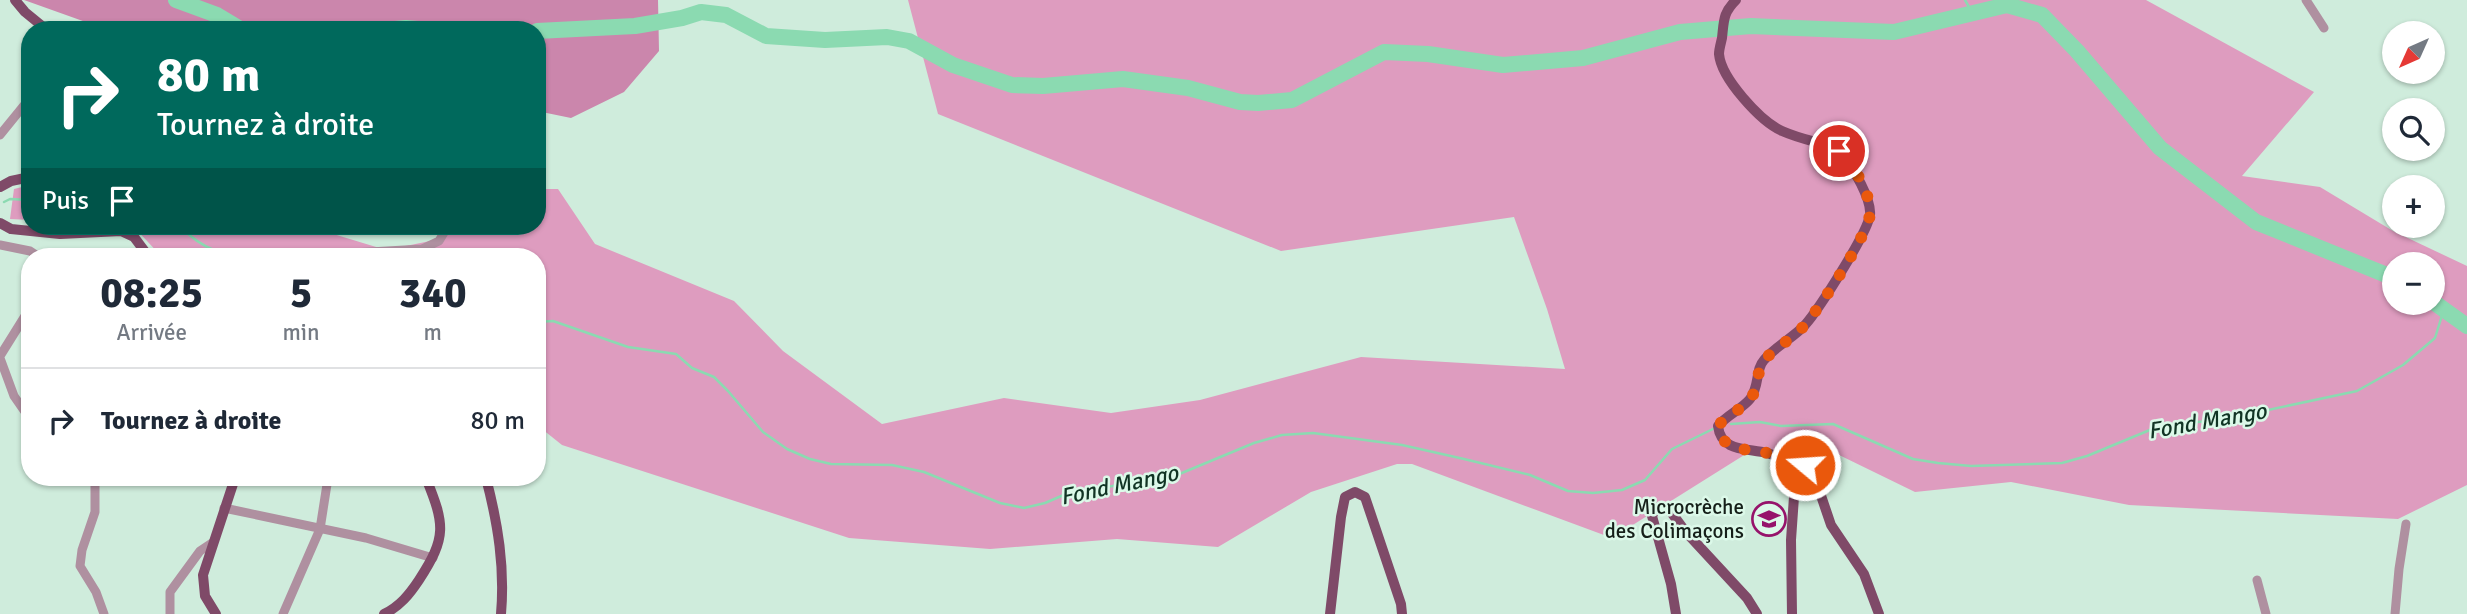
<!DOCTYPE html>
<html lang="fr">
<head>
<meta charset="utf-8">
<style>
	body { margin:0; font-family:Signika,sans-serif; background:#f2f2f3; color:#1f2937; height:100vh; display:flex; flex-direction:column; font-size:26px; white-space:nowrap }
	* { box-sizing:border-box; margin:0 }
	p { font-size:23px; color:#747a83 }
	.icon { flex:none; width:38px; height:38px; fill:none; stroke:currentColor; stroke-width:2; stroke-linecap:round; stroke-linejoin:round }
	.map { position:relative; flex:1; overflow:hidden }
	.details { position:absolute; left:21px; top:248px; width:525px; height:238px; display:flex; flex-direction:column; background:#fff; border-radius:28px; box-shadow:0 2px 5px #0004 }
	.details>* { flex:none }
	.guide { position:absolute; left:21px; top:21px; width:525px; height:214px; border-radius:28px; box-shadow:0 2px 5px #0004; background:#00695c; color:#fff; overflow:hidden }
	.needle { width:46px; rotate:225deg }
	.tools { position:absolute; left:2382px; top:21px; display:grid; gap:14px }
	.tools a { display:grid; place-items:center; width:63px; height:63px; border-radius:50%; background:#fff; box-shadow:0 2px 5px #0004; font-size:35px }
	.pin { position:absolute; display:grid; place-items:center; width:60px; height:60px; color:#fff; margin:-30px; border:4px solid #fff; border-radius:50%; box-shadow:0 2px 7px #0007 }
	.me { position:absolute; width:77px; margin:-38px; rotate:288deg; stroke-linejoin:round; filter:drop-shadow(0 0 5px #0008) }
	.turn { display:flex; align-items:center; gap:24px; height:147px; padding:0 21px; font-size:32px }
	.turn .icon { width:91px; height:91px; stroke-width:2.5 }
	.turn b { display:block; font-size:49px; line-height:60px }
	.then { display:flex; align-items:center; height:66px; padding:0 21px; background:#0003; gap:14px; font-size:26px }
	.eta { display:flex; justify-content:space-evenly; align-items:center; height:119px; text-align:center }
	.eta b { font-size:42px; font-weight:800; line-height:49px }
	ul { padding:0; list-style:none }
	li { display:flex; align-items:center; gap:21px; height:105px; padding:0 21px; border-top:2px solid #e0e1e3 }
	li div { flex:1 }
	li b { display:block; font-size:26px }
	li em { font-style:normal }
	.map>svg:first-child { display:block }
	.green { fill:#de9cbf; fill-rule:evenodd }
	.forest { fill:#cb86ac }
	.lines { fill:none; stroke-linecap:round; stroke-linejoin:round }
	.stream { stroke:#8bdab1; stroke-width:2.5 }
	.river { stroke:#8bdab1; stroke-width:16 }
	.minor { stroke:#af90a0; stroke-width:9 }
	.major { stroke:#7f4a68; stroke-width:10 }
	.route { stroke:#ea580c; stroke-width:12; stroke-dasharray:0 21.6 }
	.labels { text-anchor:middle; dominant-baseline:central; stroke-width:5; stroke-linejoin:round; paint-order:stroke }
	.poi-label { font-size:21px; fill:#151f19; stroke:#dcf9e9; text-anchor:end }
	.water-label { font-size:23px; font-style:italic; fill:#113424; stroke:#dcf9e9 }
</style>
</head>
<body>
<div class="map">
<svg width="2467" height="614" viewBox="0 0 2467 614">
	<rect width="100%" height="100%" fill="#cfecdc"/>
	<path class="green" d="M908 0H2146L2314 92 2242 176 2320 187 2393 231 2467 266V485L2398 519 2129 505 2011 482 1915 492 1835 453 1749 452 1612 538 1412 464H1397L1311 492 1218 547 1117 539 990 549 849 538 562 445 537 425V257H162L133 226H307L386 250 440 239 450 226H537V189H558L595 244 734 301 783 351 882 424 1004 398 1111 413 1200 400 1361 357 1565 369 1547 309 1514 217 1281 251 938 114ZM2394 264H2432V303H2394Z
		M30 185V220L10 219 14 189Z"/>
	<path class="forest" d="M24 0H658L659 51 624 92 571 118 537 111V30H108Z"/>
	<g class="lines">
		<path class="stream" d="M1965 0 1972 12
			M4 202 10 199 30 200
			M179 226C210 255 221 253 262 257
			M537 322 553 321 628 347 676 354 692 368 714 377 728 391 763 432 787 449 810 459 831 464 892 465 924 472 1000 503 1024 508 1045 503 1066 494 1177 475 1254 443 1282 435 1313 433 1402 445 1464 459 1530 475 1568 491 1593 493 1622 490 1645 480 1672 449 1715 428
			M1731 424 1760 422 1781 426 1833 424 1913 459 1938 463 1971 466 2062 463 2087 456 2162 425 2221 420 2357 391 2403 365 2435 338 2444 309"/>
		<path class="river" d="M176 0 217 15 242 30
			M384 30 406 28 429 30
			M537 31 635 26 682 18 701 12 726 15 766 36 825 40 887 37 909 41 953 65 1012 85 1043 86 1123 79 1188 88 1240 102 1258 103 1292 100 1384 52 1428 54 1503 65 1583 58 1680 32 1751 26 1894 32 2007 5 2042 15 2077 51 2160 148 2256 222 2394 278
			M2432 301 2467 326"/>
		<path class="minor" d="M2306 0 2324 28
			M0 135 30 98
			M0 245 30 251 39 257
			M283 257 422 249 439 241 448 226
			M0 356 30 308
			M0 358 14 396 30 419
			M95 478V512L82 550 80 566 96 592 104 614
			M224 508 366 538 433 558
			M2257 580 2266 614
			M170 614V592L200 551 212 543
			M283 614 320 529 328 478
			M2395 614 2399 569 2406 524"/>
		<path class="major" d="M15 0 25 12 47 30
			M1736 0C1723 13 1724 20 1722 38 1721 43 1719 49 1719 54 1721 78 1760 121 1782 131 1826 150 1835 134 1861 184 1865 192 1871 206 1870 215 1867 234 1819 309 1805 325 1793 338 1776 346 1764 360 1755 370 1760 386 1750 399 1742 409 1727 415 1718 426 1721 452 1746 448 1767 453 1778 456 1787 461 1796 468
			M0 187 11 181 30 177
			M0 223 11 229 60 234 121 231 134 237 149 257
			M1796 468 1805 465 1814 475 1831 525 1864 574 1879 614
			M486 478C498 524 505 567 501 614
			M216 614 205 596 203 575 235 478
			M384 614C400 606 409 595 419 580 447 537 445 525 426 478
			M1330 614 1341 517 1345 497 1355 492 1365 497 1401 604 1402 614
			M1676 614 1671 584 1652 516 1656 508 1661 507 1671 512 1685 531 1747 598 1757 614
			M1792 614 1791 540 1796 468"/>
	</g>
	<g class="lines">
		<path class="route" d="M1805 465 1796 468C1787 461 1778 456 1767 453 1746 448 1721 452 1718 426 1727 415 1743 409 1751 398 1760 385 1756 369 1765 359 1776 348 1791 339 1802 328 1817 313 1870 232 1870 213 1870 191 1854 166 1839 151"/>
	</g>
	<defs>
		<g id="school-ring" transform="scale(1.75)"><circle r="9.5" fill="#dcf9e9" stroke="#96136b" stroke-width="1.5"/><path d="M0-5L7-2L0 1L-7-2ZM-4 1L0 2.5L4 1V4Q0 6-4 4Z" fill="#96136b"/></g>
	</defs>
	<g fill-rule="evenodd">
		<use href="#school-ring" x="1769" y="519"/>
	</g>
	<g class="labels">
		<g class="poi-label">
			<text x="1744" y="507">Microcrèche<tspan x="1744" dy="24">des Colimaçons</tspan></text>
		</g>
		<g class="water-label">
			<text transform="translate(2207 421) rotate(-10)">Fond Mango</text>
			<text transform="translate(1119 485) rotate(-12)">Fond Mango</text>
		</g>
	</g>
</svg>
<div class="tools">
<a><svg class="needle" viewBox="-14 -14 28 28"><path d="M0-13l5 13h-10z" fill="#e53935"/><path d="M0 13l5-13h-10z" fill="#747a83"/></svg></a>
<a><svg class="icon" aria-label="search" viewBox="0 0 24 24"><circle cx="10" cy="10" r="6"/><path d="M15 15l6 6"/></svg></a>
<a>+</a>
<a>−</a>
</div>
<div class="pin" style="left:1839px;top:151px;background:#d93025"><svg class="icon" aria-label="arrive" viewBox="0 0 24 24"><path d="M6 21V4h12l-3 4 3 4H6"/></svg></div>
<svg class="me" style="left:1805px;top:465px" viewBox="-20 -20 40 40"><circle r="17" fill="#ea580c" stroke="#fff" stroke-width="3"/><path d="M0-11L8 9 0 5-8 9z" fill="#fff"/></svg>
<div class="guide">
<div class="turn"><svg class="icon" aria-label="right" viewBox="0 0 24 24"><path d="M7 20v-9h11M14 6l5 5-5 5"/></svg><div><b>80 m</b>Tournez à droite</div></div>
<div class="then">Puis<svg class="icon" aria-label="arrive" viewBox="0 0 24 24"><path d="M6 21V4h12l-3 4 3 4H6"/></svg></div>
</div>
<section class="details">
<div class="eta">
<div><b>08:25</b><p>Arrivée</p></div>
<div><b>5</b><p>min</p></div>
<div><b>340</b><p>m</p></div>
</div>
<ul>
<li><svg class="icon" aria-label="right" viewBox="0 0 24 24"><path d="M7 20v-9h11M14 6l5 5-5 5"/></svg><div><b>Tournez à droite</b></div><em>80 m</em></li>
</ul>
</section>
</div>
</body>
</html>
